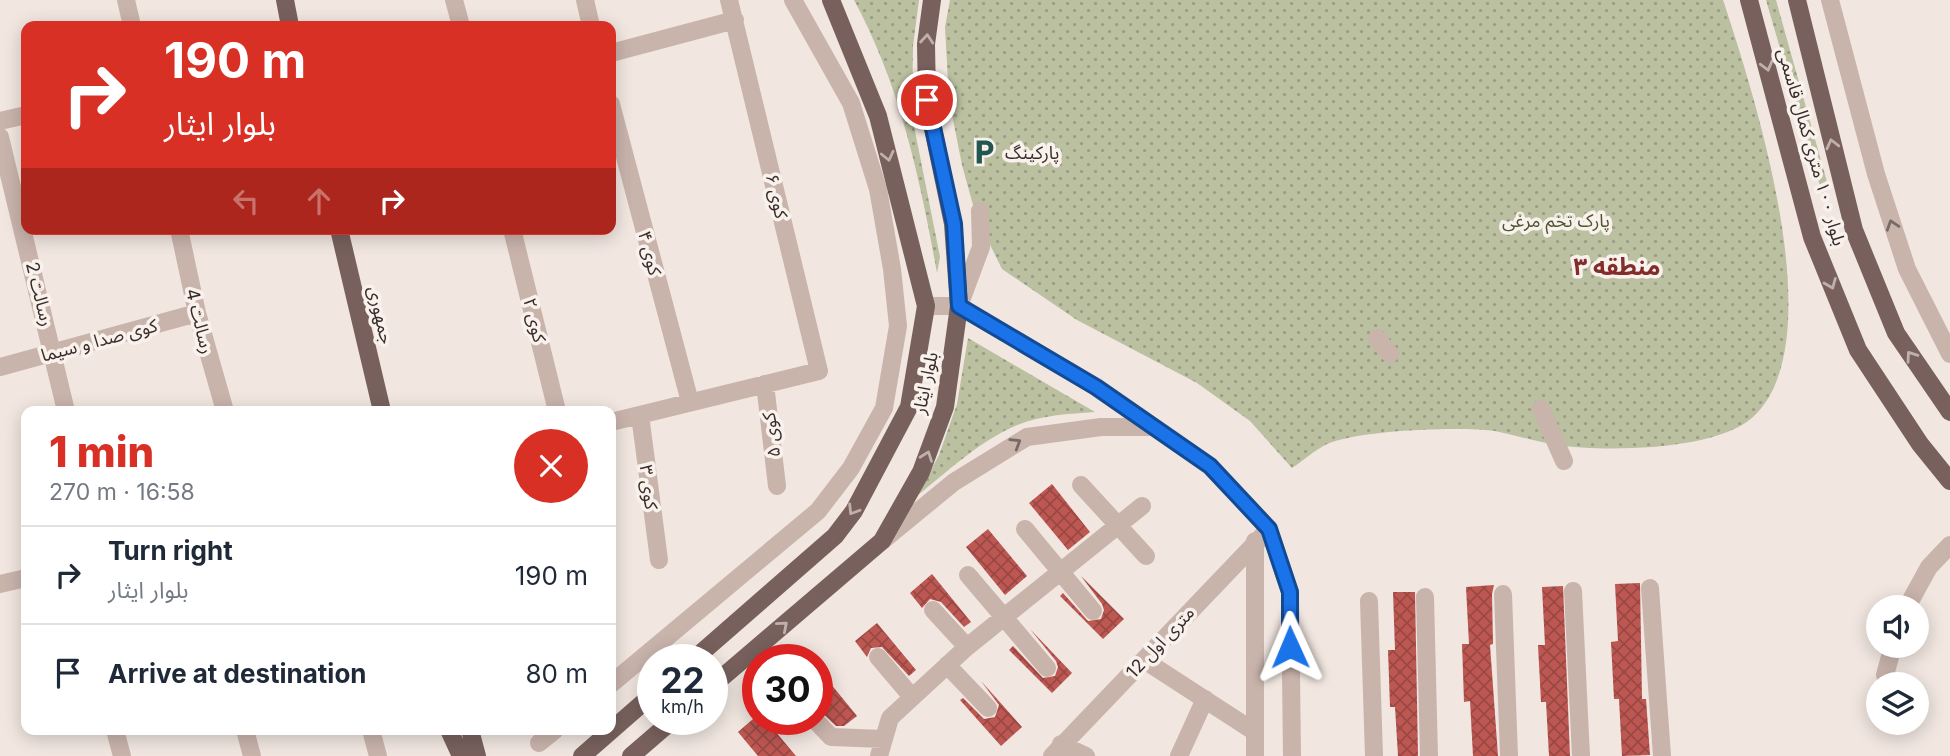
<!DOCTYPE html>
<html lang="en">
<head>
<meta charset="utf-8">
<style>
	body { margin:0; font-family:Inter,"Noto Sans Arabic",sans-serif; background:#f6f6f7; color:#1f2937; height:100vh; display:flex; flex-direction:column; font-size:26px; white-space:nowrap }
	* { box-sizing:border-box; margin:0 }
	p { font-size:23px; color:#747a83 }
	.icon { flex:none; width:38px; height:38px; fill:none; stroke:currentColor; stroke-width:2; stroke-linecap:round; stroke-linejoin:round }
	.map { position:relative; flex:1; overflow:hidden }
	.side { position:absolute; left:21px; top:406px; width:595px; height:329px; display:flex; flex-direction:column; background:#fff; border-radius:14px; box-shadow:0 4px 18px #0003 }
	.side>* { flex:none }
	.banner { position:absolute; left:21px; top:21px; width:595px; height:214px; border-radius:14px; box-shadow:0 4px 18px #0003; background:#d93025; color:#fff; overflow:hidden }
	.tools { position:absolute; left:1866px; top:595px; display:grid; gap:14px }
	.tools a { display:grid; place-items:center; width:63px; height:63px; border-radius:50%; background:#fff; box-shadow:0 4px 18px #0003; font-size:35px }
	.speed { position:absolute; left:637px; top:644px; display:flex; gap:14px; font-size:35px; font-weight:700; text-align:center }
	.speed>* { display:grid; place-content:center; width:91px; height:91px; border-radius:50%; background:#fff; box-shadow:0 4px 18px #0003; line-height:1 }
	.speed small { font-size:18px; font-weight:400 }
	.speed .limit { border:10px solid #d22; background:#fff; color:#111 }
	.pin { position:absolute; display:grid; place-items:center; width:60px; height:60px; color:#fff; margin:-30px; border:4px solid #fff; border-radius:50%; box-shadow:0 2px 7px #0007 }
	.me { position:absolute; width:77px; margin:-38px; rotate:359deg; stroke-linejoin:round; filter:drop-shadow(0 0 5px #0008) }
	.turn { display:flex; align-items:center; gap:24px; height:147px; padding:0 28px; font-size:32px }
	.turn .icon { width:91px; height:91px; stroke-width:2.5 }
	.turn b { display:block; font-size:49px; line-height:60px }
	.lanes { display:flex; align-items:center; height:66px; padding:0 28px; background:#0003; justify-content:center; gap:35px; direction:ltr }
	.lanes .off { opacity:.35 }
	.round { display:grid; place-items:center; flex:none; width:74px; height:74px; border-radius:37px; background:#f6f6f7 }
	.headline { display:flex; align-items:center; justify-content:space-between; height:119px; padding:0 28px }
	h1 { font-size:42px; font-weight:800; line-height:52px; color:#d93025 }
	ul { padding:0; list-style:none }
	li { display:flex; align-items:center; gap:21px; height:98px; padding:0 28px; border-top:2px solid #e0e1e3 }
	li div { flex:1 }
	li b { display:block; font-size:26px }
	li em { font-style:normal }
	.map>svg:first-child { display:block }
	.green { fill:url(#green-dots) }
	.building { fill:url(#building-cross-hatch) }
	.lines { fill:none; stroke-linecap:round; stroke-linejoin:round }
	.minor { stroke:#c9b4ac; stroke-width:18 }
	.major { stroke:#78615d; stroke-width:18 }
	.oneway { stroke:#bfb0ac }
	.oneway2 { stroke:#796965 }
	.route-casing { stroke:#114b97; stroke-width:18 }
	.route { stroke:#1a73e8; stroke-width:12 }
	.labels { text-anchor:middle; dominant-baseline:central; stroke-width:7; stroke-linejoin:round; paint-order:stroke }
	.street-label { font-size:18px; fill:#382c2b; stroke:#f9f1ec }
	.poi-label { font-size:18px; fill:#382c2b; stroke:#f9f1ec; text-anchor:start }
	.park-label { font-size:18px; fill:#4e5430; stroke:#f9f1ec }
	.district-label { font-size:24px; font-weight:bold; fill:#812d2a; stroke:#f9f1ec }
</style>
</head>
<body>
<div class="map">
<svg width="1950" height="756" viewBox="0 0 1950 756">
	<defs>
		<pattern id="green-dots" width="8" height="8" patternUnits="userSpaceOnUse" patternTransform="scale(1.75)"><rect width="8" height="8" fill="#bbc0a1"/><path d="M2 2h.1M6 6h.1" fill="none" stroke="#999c83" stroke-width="1.8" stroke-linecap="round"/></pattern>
		<pattern id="building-cross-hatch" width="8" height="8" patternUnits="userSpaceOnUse" patternTransform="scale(1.75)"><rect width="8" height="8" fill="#bd5752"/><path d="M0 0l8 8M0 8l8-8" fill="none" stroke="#9b4844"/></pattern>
	</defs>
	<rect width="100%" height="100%" fill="#f1e6e0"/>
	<path class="green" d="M854 0H919L913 46 912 116 940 257 937 273C920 178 900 85 854 0Z
		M950 0H1723C1753 91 1835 342 1753 417 1716 451 1605 452 1557 445 1536 442 1516 435 1495 431 1461 426 1358 430 1327 444 1315 450 1304 460 1292 468L1250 421 1197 383 1077 320 1002 269 976 216 962 165 949 99 945 27Z
		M1766 0H1776L1829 189 1822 193Z
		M968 338 1095 412C1068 414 1040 415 1015 426 980 441 948 471 918 495L939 455 957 404Z"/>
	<path class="building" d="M1052 484 1090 532 1068 550 1029 503Z
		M988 529 1027 576 1005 595 966 547Z
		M932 574 971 622 964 627 941 602 930 599 922 608 910 593Z
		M1081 576 1124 619 1103 639 1060 596 1063 593 1088 621 1101 619 1104 610 1102 604Z
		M1640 583 1642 699H1646L1650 755 1622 756 1619 699H1614L1611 642 1618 641 1615 584Z
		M1494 585 1492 594 1493 644 1490 645 1498 756H1473L1470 701 1464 702 1462 644H1469L1466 587Z
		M1563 586 1570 756H1549L1546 702H1541L1538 645H1545L1542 587Z
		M1393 592H1415L1418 756H1398L1395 707H1390L1388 650H1395Z
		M877 623 916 670 909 676 882 647 871 648 867 657 855 641Z
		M1030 629 1072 673 1052 693 1009 650 1013 646 1043 678 1055 676 1058 667 1056 661Z
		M817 667 857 716 844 726H836L817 708Z
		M981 681 1022 727 1001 746 960 700 963 698 984 719 995 717 999 705Z
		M753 719H765L796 756H758L738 732Z"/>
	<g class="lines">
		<path class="minor" d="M126 0 132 26
			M454 0 461 26
			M585 0 591 26
			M1830 0 1876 174 1907 269 1950 354
			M611 53 735 20
			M611 104 690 402
			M0 121 26 115
			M0 137 66 411
			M179 229 197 313 225 411
			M512 229 557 411
			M926 306H959L1096 387 1210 466 1269 529 1290 592 1292 756
			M959 306 981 247 980 211
			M1377 338 1390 354
			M0 367 197 313
			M765 384 777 486
			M1541 409 1564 461
			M640 415 659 560
			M611 422 819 371 729 0
			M1081 485 1146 556
			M1025 529 1093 611
			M882 541 954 482 1027 437 1101 427H1152
			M968 575 1047 668
			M0 584 26 578
			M1650 588 1662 756
			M1573 591 1581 756
			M1503 594 1509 756
			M1425 597 1429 756
			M1369 601 1374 756
			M1907 607 1929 567 1950 545
			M933 610 967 647
			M878 657 912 697
			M1144 660 1255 732
			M947 665 988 708
			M1885 675 1893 646
			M611 684 818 511 851 468 884 408 898 326 892 269 878 189 851 103 793 0
			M814 719 831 737 884 739
			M115 730 122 756
			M245 730 252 756
			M371 730 378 756
			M539 743 555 730
			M1061 744 1086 756
			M879 756 890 718 967 647 1142 506
			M1052 756 1269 529
			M1179 756 1205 699
			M1255 756V541"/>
		<path class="major" d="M285 0 290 26
			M1749 0 1812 237 1858 350 1920 444 1950 481
			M1797 0 1854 230 1896 333 1950 412
			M339 229 382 411
			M693 660 835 536 854 511 909 407 926 306 878 116 831 0
			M712 686 882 541 921 472 945 407 959 306 953 224 927 100 926 44 932 0
			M449 730 461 756
			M470 730 477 756
			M582 756 653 694
			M631 756 674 719"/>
	</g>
	<defs><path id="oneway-chevron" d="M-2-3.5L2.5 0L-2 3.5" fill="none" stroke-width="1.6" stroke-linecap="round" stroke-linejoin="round" transform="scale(1.75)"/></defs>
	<g class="oneway">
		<use href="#oneway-chevron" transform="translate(927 39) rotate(-85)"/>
		<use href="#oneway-chevron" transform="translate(1767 66) rotate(75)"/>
		<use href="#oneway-chevron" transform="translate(1832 144) rotate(-104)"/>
		<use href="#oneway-chevron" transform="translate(888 156) rotate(77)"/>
		<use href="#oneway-chevron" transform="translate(1831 284) rotate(68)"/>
		<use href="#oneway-chevron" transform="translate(1911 356) rotate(-125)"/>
		<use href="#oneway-chevron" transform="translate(927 456) rotate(-70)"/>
		<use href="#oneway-chevron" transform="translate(853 510) rotate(122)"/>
		<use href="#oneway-chevron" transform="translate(783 626) rotate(-41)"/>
	</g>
	<g class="oneway2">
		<use href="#oneway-chevron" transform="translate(1892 225) rotate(-108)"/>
		<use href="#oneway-chevron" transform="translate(1016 443) rotate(-32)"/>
	</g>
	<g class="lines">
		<g class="route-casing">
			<path id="route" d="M927 100 954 224 959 306 1096 387 1210 466 1269 529 1290 592V647"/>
		</g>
		<use href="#route" class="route"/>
	</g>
	<defs>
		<g id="parking-bare" transform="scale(2.1)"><path d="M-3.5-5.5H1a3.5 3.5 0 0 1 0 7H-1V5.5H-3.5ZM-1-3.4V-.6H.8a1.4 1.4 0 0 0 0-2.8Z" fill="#235650" stroke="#f9f1ec" stroke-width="2.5" paint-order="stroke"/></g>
	</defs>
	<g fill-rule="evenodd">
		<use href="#parking-bare" x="984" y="152"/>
	</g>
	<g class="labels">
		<g class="street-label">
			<text transform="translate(1812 147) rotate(74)">بلوار ۱۰۰ متری کمال قاسمی</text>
			<text transform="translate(777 196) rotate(77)">کوی ۶</text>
			<text transform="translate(650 253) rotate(75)">کوی ۴</text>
			<text transform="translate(40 294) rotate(76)">رسالت 2</text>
			<text transform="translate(381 315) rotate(77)">جمهوری</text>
			<text transform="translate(535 320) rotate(76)">کوی ۲</text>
			<text transform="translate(200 321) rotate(76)">رسالت 4</text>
			<text transform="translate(99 340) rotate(-15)">کوی صدا و سیما</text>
			<text transform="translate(925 383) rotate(-78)">بلوار ایثار</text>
			<text transform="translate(771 435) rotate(-97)">کوی ۵</text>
			<text transform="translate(649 487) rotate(83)">کوی ۳</text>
			<text transform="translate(1160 642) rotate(-47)">12 متری اول</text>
		</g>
		<g class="poi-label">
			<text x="1005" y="152">پارکینگ</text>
		</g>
		<g class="park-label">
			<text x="1556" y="220">پارک تخم مرغی</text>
		</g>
		<g class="district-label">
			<text x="1617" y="266">منطقه ۳</text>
		</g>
	</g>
</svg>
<div class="tools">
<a><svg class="icon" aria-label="sound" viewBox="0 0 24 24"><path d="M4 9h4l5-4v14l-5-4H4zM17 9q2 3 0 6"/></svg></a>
<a><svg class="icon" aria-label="layers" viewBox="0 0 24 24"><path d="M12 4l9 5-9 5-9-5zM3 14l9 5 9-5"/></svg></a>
</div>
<div class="speed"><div>22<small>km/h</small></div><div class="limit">30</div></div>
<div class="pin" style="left:927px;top:100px;background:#d93025"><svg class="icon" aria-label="arrive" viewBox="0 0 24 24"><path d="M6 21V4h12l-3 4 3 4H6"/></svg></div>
<svg class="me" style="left:1290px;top:647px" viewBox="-20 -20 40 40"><path d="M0-17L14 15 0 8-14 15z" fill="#1a73e8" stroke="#fff" stroke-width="4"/></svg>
<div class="banner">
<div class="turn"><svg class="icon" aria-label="right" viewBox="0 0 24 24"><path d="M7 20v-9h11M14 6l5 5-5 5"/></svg><div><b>190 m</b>بلوار ایثار</div></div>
<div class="lanes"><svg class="icon off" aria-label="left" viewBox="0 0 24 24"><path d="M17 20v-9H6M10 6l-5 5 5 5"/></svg><svg class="icon off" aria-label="ahead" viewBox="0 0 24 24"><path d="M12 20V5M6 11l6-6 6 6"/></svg><svg class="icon" aria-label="right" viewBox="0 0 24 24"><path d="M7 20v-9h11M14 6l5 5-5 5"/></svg></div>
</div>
<section class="side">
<div class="headline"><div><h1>1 min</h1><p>270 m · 16:58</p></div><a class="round" style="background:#d93025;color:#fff"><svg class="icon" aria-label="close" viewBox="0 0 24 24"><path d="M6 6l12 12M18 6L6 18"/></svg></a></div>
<ul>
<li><svg class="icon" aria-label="right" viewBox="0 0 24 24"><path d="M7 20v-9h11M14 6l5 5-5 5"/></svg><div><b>Turn right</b><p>بلوار ایثار</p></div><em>190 m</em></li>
<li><svg class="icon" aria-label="arrive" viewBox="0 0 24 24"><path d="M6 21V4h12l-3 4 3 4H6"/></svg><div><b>Arrive at destination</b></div><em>80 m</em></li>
</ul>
</section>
</div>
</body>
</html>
